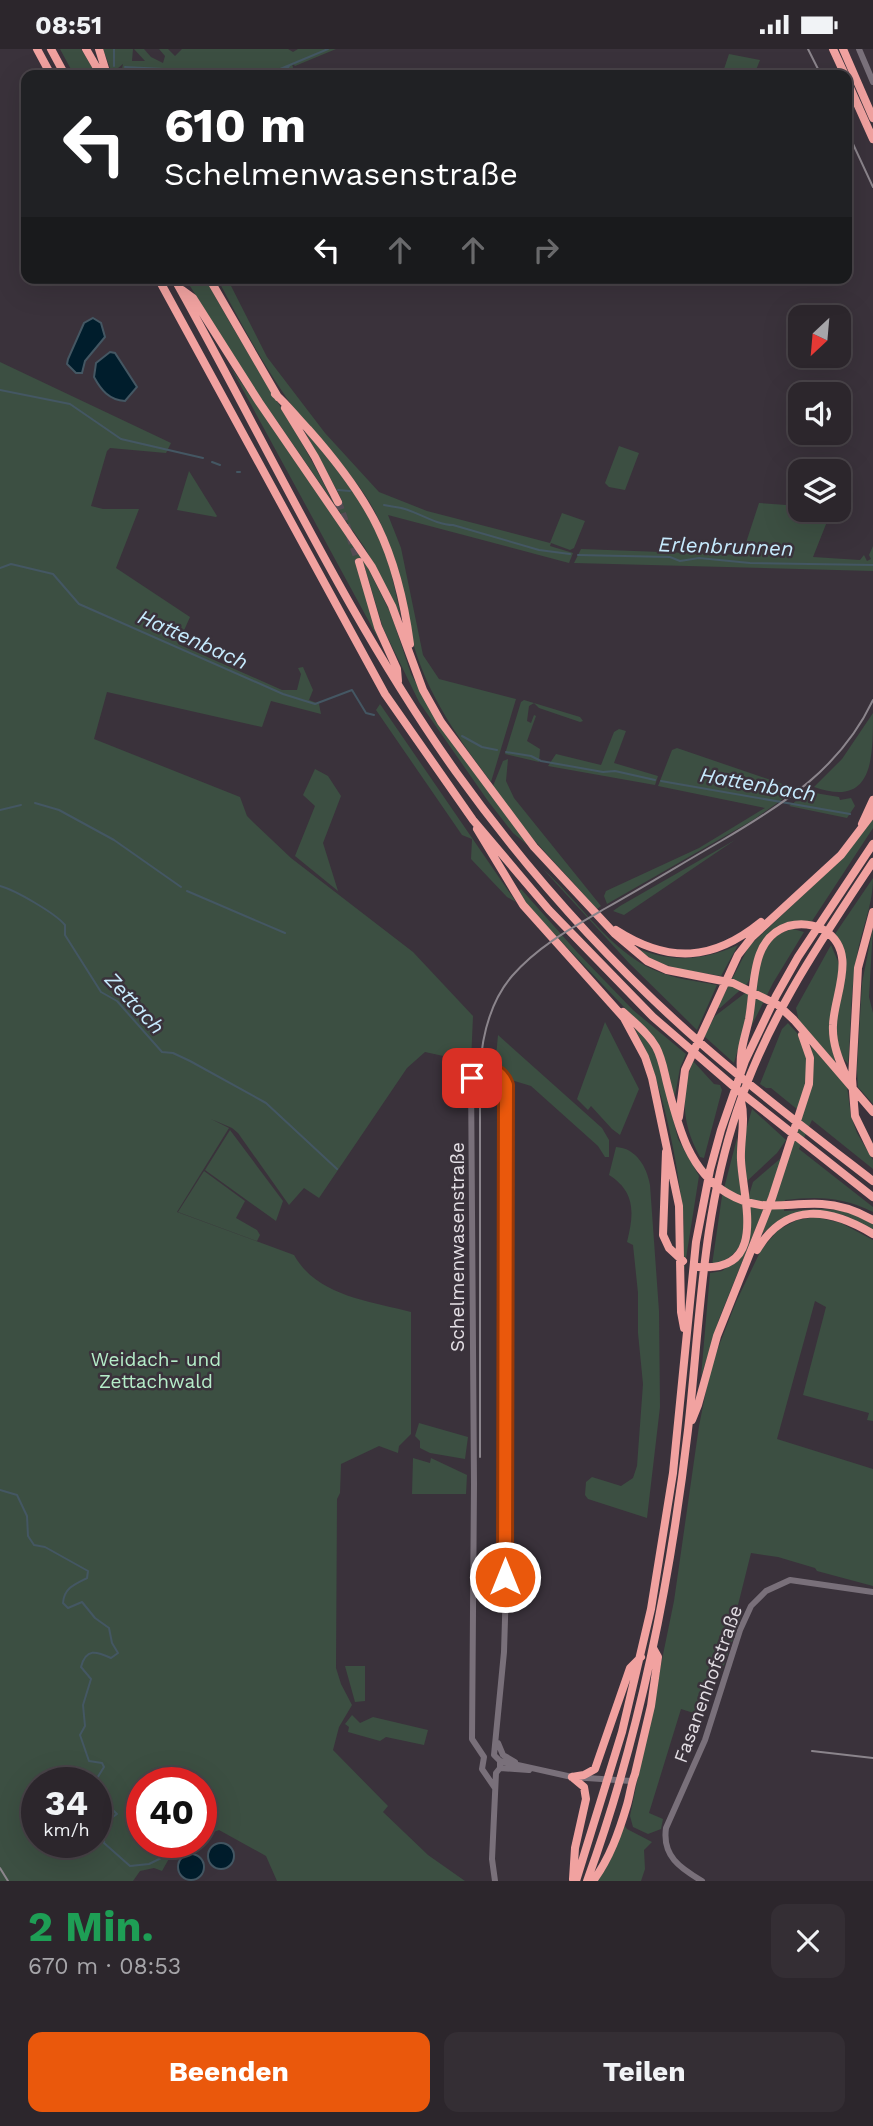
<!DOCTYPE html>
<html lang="de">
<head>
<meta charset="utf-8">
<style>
	body { margin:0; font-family:"Work Sans",sans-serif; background:#342e34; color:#f1f3f6; height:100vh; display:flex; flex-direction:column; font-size:26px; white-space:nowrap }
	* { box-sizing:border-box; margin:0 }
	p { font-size:23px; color:#a6a5a9 }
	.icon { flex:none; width:38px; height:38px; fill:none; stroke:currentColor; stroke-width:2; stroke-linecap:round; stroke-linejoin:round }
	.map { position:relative; height:1832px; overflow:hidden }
	.panel { display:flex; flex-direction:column; background:#2c262c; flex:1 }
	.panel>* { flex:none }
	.banner { position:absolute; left:21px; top:21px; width:831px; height:214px; border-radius:14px; box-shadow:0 7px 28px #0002,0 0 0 2px #484348; background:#202124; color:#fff; overflow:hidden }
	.needle { width:46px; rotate:206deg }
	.controls { position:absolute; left:788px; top:256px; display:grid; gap:14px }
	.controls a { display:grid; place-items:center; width:63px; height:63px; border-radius:14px; background:#2c262c; box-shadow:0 7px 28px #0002,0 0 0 2px #484348; font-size:35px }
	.speed { position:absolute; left:21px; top:1718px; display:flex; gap:14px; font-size:35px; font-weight:700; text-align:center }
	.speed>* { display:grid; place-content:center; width:91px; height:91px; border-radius:50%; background:#2c262c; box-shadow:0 7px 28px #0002,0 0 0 2px #484348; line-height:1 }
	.speed small { font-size:18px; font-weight:400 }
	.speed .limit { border:10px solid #d22; background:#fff; color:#111 }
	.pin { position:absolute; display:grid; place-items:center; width:60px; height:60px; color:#fff; margin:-30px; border-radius:14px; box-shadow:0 4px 10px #0006 }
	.me { position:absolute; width:77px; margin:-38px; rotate:0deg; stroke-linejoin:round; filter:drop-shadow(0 0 5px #0008) }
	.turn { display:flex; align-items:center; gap:24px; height:147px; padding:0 28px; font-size:32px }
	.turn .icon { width:91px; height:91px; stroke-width:2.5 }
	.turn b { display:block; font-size:49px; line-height:60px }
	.lanes { display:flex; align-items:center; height:66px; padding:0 28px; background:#0003; justify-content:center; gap:35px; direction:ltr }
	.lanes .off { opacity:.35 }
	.round { display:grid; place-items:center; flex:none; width:74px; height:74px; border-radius:14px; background:#342e34 }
	.overview { display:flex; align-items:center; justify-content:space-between; height:119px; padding:0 28px }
	h1 { font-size:42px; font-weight:700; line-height:52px; color:#1e9e55 }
	.button { display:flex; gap:14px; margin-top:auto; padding:14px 28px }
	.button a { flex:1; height:80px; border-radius:14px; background:#ea580c; color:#fff; font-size:28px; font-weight:700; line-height:80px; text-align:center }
	.button a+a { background:#342e34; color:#f1f3f6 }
	.status { display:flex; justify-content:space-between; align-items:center; height:49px; padding:0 35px; background:#2c262c; direction:ltr }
	.status svg { height:19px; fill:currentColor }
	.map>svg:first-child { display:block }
	.green { fill:#3c4f42; fill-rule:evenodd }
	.water { fill:#001d2c; stroke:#445763; stroke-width:2 }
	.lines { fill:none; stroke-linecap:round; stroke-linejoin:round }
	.stream { stroke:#445763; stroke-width:2 }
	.highway-tunnel { stroke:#534c54; stroke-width:8; stroke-dasharray:8 4; stroke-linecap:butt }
	.secondary { stroke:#79707a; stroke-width:6 }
	.highway { stroke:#f1a2a0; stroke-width:8 }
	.tram { stroke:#8b858c; stroke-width:2 }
	.route-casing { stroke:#983908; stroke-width:18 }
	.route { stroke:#ea580c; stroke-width:12 }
	.labels { text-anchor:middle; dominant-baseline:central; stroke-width:5; stroke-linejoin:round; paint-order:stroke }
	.street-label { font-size:19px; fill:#e3dee4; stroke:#3a323b }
	.park-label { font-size:19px; fill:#b5edc9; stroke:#3a323b }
	.water-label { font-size:21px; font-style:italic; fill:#c6eafd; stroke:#3a323b }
</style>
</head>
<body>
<div class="status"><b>08:51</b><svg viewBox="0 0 49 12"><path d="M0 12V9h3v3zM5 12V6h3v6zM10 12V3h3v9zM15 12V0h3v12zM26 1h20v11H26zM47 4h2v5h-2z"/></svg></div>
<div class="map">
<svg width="873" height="1832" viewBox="0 0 873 1832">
	<rect width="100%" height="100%" fill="#3a323b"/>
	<path class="green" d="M60 0H81L97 26H74Z
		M103 0H133L132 12H145L134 0H144L151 8 163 14 165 7 159 0H168L175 7 182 0H288L293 3 298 0H336L295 17 292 14 293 19 289 26H143L122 20 123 15 112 24Z
		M729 5 760 11 754 26H722Z
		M185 229H205C245 304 294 373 331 449L342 451 304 381C326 405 363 448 376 477 388 506 394 536 401 567L365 499 249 332Z
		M217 229H227L267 308 325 384 379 443 427 462 550 494 562 464 585 472 574 499 570 501 551 494 550 497 573 504 569 514 388 466 401 499 423 606 439 630 516 650 491 733C458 689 426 644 412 590 401 548 397 506 377 467 358 427 325 401 299 366 267 324 242 276 217 229Z
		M0 313 171 394 166 404 110 399 107 402 91 457 103 460H139L116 519 190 568 178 595 282 641H297L301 625 298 619 303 618 313 641 309 651 319 655 321 665 271 652 262 678 107 643 94 690 240 748 247 767 254 774 291 809 413 903 473 967 471 1013 425 1003 407 1019 319 1149 304 1139 289 1156 238 1084 232 1079 211 1070 229 1079 177 1163 294 1206C317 1247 369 1252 411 1263V1385L399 1397 398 1404 379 1397 341 1415 340 1444 337 1450 336 1619 341 1635 352 1656 339 1678 333 1701 388 1757 383 1763 428 1806 465 1832H277L266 1807 219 1781 201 1788V1734H142V1794H185L175 1799 162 1822 154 1819 140 1822 133 1832H0ZM37 1734H96V1794H37Z
		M230 317 367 517 391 565 411 625 439 676 530 798 513 784 488 752 419 653 383 579 364 516 355 512 379 591Z
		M619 397 639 404 625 441 609 438 605 434Z
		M189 422 217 467 216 468 177 461Z
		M759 454 800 457V460H832L813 508 860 511 864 506 867 512 871 510 869 506 873 497V522L574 514 581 500 742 506Z
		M524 651 580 668 583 672 580 673 539 659 534 654 529 657 527 672 531 674 534 666 536 667 527 692 540 700 539 713 505 705 521 653Z
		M380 655 516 853 507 848 471 810 472 790 462 786 376 661Z
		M873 664C873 711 873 759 814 738L842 710Z
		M619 680 626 682 614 714 658 727 655 736 548 717 556 705 601 716 614 683Z
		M677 699 797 740 753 771 607 855 604 847 606 842 699 799 765 759 658 737 672 701Z
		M508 710 506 732 514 749 601 857 597 860 524 780 493 737 503 712Z
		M315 720 328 727 341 747 323 794 338 842 295 807 315 757 303 746Z
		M809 743 839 748 840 751 851 749 855 757 847 769 789 757Z
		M873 770V779L812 872H800L776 879 747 935 720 959H717L749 897 842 810Z
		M735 791 624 866 613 862 620 857Z
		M543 820C579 852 609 901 654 921 674 930 696 932 717 936L697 981 629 914Z
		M873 829C873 858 860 883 856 913 850 946 851 981 848 1015 817 983 858 911 835 885Z
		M521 840 577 903 633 961 686 1005 680 1019 675 1047 646 981 534 864 518 843Z
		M873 878 869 948 873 964V1055L858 1038 857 1021 862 934Z
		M793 880 804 883 773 934 751 978C748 959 758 909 770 893 776 886 784 882 793 880Z
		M738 896 721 927C689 921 662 921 636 899 673 914 702 912 738 896Z
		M831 896 840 917 831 993 836 1016 799 973 796 959Z
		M749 941 744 980 734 1014 704 987 715 967Z
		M605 973 639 1040 620 1086 612 1080 591 1057 588 1061 577 1050Z
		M788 974C792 979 796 982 799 987 813 1011 806 1037 798 1061L771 1039H766L760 1035 782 980Z
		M633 977 645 987 658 1009 678 1090 699 1127 684 1222C680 1206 685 1183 683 1164 678 1113 660 1019 633 977Z
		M498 986 602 1079 609 1091V1108H605L598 1097 531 1037 508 1030 495 1019Z
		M811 995 847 1038 851 1067 857 1084 873 1111V1120L812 1071 799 1100 873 1158V1163C843 1148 818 1147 785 1151L784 1162C820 1160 840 1155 873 1175V1182L844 1166 815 1161 775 1174 762 1185 813 1032Z
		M693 1012 714 1035 720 1036 722 1041 704 1109 700 1108C682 1076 680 1046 693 1012Z
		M752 1060 786 1091 777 1104 746 1133 744 1088Z
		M230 1081 283 1152 276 1172 205 1121Z
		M737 1089C738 1098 736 1110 738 1121 743 1157 759 1204 712 1216L722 1147Z
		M616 1098C636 1099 647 1118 650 1136L659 1262 660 1358 647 1469 588 1450 585 1446 586 1433 592 1428 621 1437 633 1429 637 1417 643 1335 638 1284V1244L633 1196 627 1193C634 1165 636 1143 609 1126Z
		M781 1109 776 1129 719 1270 701 1328 710 1224 722 1222 730 1216 749 1190 751 1177 749 1146 753 1133Z
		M204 1122 245 1152 236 1169 257 1181 260 1186 257 1192 178 1163Z
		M816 1168 841 1174 873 1191V1372L867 1371 869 1364 803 1346 826 1258 815 1252 777 1390 873 1420V1537L817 1522 815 1519 778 1508 751 1504 738 1556V1565L741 1567 722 1622 713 1616V1629L706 1636V1645L711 1633 717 1628 703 1667 681 1660 649 1764 663 1770 661 1780 648 1785 633 1778 630 1767 674 1552 699 1377 711 1317 736 1253 761 1201 778 1181 797 1171Z
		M419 1374 468 1388 465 1410 430 1404 420 1399V1392L415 1387Z
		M413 1409 430 1414 431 1409 467 1426 466 1445H412Z
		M345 1617H365V1652L355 1653Z
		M352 1666 360 1674 373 1668 428 1681 424 1696 386 1688 380 1692 348 1683 349 1678 345 1675Z
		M624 1776 627 1780 652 1793 644 1801 645 1820 641 1832H597Z"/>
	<path class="water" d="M93 269 101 274 105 288 85 312 82 324H76L67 315 68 310 84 274Z
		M110 303 115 304 137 338 125 352C109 351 101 341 94 328L96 314Z
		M208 1807a13 13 0 1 1 26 0a13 13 0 1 1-26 0Z
		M178 1818a13 13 0 1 1 26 0a13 13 0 1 1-26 0Z"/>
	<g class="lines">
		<path class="stream" d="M114 0V17
			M125 18 259 25 273 23 328 0
			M134 20 160 26
			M283 26 289 17
			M0 341 70 355 121 390 203 409
			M212 413 220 416
			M237 423H240
			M338 441 350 442
			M384 456C392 458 401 458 408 461 422 466 438 476 453 476L539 501 570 505
			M578 506 670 508 680 512 699 509 750 514 873 516
			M0 519 11 515 53 525 79 555 283 645 315 655 352 641 366 664 374 666
			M462 687 482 698 497 701
			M506 703 531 707 541 712 603 723 615 722 655 731
			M661 732 850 765
			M35 754 59 761 114 791 181 838
			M0 761 21 756
			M0 837C15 841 55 864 65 876V886L101 943 117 952 162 1003 173 1004 190 1012 266 1054 337 1120
			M187 842 285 884
			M0 1441 17 1446 27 1467 28 1487 34 1496 45 1498 88 1522 87 1529C75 1535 64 1539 63 1554L68 1559 82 1553 95 1569 109 1579 112 1594 118 1604 111 1609C96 1602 86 1599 81 1618L91 1630 83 1656 85 1677 80 1686 89 1712 102 1714 104 1718 94 1734
			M96 1745 117 1765 103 1775 104 1794 130 1817 149 1815 192 1794
			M201 1790 208 1788"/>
		<path class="highway-tunnel" d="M338 453 359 513"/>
		<path class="secondary" d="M859 0 873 33
			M498 1694 503 1706 515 1713
			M500 1712 572 1728 631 1732
			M500 1719 529 1721
			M495 1739 482 1720 484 1708 472 1690 474 1435 471 1025 473 1021 495 1022 506 1036V1537L504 1603 494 1706 500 1712V1719
			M495 1832 492 1810 496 1724 500 1719
			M702 1832C680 1819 662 1807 666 1779L705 1691 740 1581 751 1557 766 1542 790 1531 873 1543"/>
		<path class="highway" d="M37 0 51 26
			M51 0 65 26
			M86 0 101 26
			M99 0 107 26
			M833 0 845 26
			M843 0 873 69
			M847 32 873 90
			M158 229 385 645 473 771 549 861 653 968 740 1043 873 1148
			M174 229C267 395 346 568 456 723 528 823 612 917 705 998 759 1045 816 1088 873 1132
			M209 229 278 348
			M182 241 193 249 259 353 372 518 392 557 423 641 441 673 534 798 615 885 647 912 667 921 733 934 778 956 794 971 873 1063
			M275 345C288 356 296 368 308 380 371 451 397 499 410 595
			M285 359 315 408 338 453
			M359 513 378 578 397 620 398 632
			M862 775 873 751
			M477 780 523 856 624 969 645 1008 652 1029 679 1157 681 1263 684 1279
			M873 863 858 919 852 1030 855 1067 873 1104
			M616 881C669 915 713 912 761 873
			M623 963C635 974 648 984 656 998 662 1009 664 1022 667 1034 678 1076 688 1121 727 1144 762 1165 786 1153 822 1155 840 1156 857 1162 873 1171
			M741 1022C739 1003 745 988 749 970 755 937 750 889 788 877 800 874 814 875 824 881 859 903 834 945 833 976 832 994 839 1011 846 1027
			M679 1068 685 1021 738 906 752 888 841 806 873 764
			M666 1103 663 1186 669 1199 683 1212
			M757 1201C786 1152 830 1159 873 1185
			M698 1218C769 1224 743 1152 741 1111 740 1092 746 1071 741 1052
			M692 1371 698 1356 717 1287 772 1149 809 1035 810 1009 802 986
			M572 1728 584 1726 595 1720 630 1619 641 1608
			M572 1728 584 1738 586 1750 575 1799 573 1830
			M576 1832 622 1683 651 1560 673 1424 696 1193 710 1121 721 1081 745 1012 776 947 798 908 873 795
			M587 1832C640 1687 670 1534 688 1381 700 1273 702 1166 737 1062 767 970 820 893 873 813
			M593 1832C610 1809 619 1783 627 1756 630 1746 631 1735 635 1725L651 1657 658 1608 653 1599"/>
		<path class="tram" d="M808 0 821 26
			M847 82 873 138
			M480 1408V1020C482 986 490 953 512 927 538 897 573 878 606 859 645 837 683 814 721 792 784 755 841 719 873 651
			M812 1702 873 1709
			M0 1819 8 1832"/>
	</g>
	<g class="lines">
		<g class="route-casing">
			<path id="route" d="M472 1029 474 1021C488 1018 500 1021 506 1036L505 1528"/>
		</g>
		<use href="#route" class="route"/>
	</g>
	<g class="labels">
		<g class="street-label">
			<text transform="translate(457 1198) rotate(-90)">Schelmenwasenstraße</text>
			<text transform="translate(708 1635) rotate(-70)">Fasanenhofstraße</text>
		</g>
		<g class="park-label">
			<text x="156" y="1310">Weidach- und<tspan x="156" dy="22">Zettachwald</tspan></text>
		</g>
		<g class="water-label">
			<text transform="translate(726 497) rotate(2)">Erlenbrunnen</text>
			<text transform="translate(193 590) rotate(24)">Hattenbach</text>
			<text transform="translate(758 735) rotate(10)">Hattenbach</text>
			<text transform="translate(135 954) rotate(47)">Zettach</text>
		</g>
	</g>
</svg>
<div class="controls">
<a><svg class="needle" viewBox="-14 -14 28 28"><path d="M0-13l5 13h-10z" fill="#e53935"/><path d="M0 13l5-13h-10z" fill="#a6a5a9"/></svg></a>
<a><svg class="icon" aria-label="sound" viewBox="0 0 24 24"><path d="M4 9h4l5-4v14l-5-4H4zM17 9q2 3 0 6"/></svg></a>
<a><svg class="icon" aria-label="layers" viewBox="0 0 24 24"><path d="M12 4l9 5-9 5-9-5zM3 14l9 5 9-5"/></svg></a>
</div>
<div class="speed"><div>34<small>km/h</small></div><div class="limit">40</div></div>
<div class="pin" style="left:472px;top:1029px;background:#d93025"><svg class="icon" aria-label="arrive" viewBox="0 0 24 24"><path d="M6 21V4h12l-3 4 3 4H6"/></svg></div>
<svg class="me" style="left:505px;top:1528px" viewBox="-20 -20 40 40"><circle r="17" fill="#ea580c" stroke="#fff" stroke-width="3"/><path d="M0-11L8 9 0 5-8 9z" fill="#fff"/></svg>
<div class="banner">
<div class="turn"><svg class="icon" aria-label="left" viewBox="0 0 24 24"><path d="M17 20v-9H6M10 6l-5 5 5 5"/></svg><div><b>610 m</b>Schelmenwasenstraße</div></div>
<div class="lanes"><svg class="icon" aria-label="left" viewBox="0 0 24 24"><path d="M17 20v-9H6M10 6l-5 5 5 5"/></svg><svg class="icon off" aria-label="ahead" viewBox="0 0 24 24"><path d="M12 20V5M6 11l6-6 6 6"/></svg><svg class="icon off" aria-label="ahead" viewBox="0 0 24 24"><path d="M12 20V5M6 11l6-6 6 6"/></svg><svg class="icon off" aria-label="right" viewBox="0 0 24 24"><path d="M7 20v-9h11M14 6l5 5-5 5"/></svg></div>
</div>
</div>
<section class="panel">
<div class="overview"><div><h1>2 Min.</h1><p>670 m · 08:53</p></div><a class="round"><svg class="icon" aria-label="close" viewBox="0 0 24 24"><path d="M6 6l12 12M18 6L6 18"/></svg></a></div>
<div class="button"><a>Beenden</a><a>Teilen</a></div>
</section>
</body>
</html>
